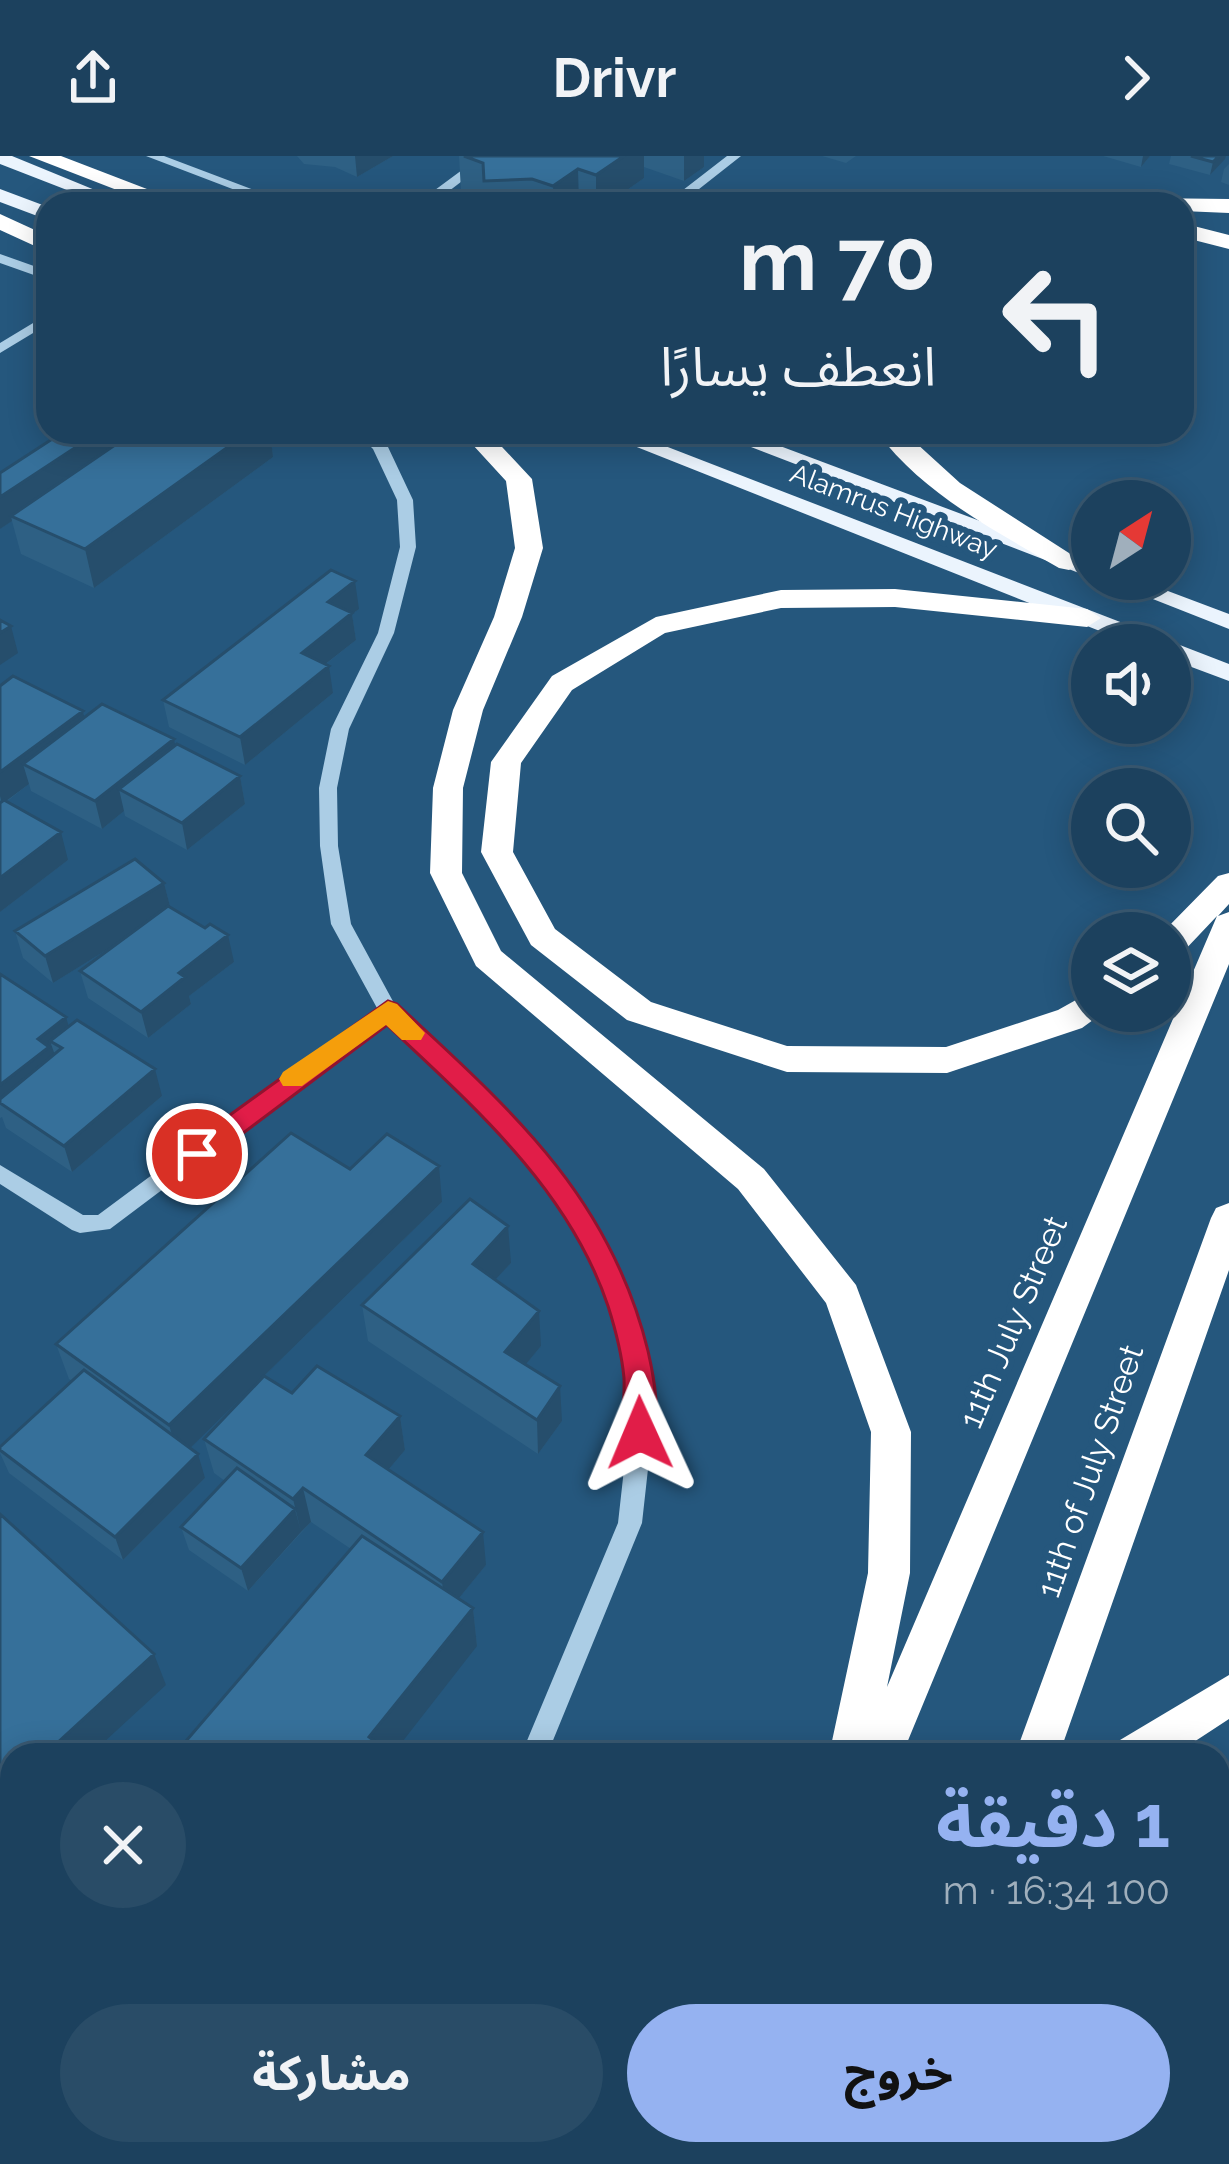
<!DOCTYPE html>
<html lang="ar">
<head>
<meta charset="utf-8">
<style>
	body { margin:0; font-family:Raleway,"Noto Sans Arabic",sans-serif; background:#294c67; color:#f1f3f6; direction:rtl; height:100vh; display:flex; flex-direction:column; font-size:45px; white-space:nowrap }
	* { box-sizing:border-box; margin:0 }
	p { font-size:39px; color:#a0afbc }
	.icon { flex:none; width:66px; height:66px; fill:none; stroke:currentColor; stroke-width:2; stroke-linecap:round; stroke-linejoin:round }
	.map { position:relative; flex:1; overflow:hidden; direction:ltr }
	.panel { position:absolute; left:0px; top:1587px; width:1230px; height:423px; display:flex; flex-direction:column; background:#1c415e; border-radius:36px 36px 0 0; box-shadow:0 6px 30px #0003,0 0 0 3px #3a5a73; direction:rtl }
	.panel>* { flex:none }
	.top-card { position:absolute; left:36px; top:36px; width:1158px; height:252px; border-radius:36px; box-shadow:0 6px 30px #0003,0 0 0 3px #3a5a73; direction:rtl; background:#1c415e; color:#f1f3f6; overflow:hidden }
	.needle { width:78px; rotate:36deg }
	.buttons { position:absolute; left:1071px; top:324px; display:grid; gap:24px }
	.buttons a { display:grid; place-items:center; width:120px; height:120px; border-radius:50%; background:#1c415e; box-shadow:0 6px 30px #0003,0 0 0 3px #3a5a73; font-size:60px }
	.pin { position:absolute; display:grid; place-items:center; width:102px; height:102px; color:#fff; margin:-51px; border:6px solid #fff; border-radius:50%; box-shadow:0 3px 12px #0007 }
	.me { position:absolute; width:132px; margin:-66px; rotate:359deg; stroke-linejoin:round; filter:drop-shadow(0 0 9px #0008) }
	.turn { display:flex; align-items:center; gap:42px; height:252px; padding:0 60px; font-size:54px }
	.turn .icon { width:156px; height:156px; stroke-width:2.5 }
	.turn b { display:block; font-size:84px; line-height:102px }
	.round { display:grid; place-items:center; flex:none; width:126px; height:126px; border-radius:63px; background:#294c67 }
	.head { display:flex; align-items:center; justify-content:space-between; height:204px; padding:0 60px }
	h1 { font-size:72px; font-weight:700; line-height:90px; color:#95b2f1 }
	.primary-button { display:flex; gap:24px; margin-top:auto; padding:24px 60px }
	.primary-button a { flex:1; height:138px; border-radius:72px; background:#95b2f1; color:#111; font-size:48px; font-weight:700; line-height:138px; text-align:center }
	.primary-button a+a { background:#294c67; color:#f1f3f6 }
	header { display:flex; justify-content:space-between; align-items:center; height:156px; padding:0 60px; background:#1c415e; font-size:54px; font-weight:700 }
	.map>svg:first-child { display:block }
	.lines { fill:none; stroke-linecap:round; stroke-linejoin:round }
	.minor { fill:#abcde5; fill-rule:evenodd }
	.major { fill:#ebf4fd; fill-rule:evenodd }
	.highway { fill:#fff; fill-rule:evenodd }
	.wall { fill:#2e6084 }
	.shaded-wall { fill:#264e6c }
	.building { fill:#36709a; stroke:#264e6c; stroke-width:3 }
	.route { fill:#e11d48; stroke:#92132f; stroke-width:3 }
	.slow { fill:#f59e0b }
	.labels { text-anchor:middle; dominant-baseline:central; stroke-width:12; stroke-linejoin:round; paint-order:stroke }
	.far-street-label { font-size:27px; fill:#fff; stroke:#25577d }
	.street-label { font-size:33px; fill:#fff; stroke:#25577d }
</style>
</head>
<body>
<header><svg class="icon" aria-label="forward" viewBox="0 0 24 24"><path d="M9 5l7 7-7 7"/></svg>Drivr<svg class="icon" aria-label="share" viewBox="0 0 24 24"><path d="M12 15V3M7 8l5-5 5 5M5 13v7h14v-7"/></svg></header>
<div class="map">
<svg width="1229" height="2008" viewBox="0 0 1229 2008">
	<rect width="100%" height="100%" fill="#25577d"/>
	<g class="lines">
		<path class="minor" d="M146 0H164L291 48H272Z
			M481 0H495L432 48H416Z
			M727 0H741L680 48H665Z
			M0 98 48 115V124L0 107Z
			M48 158V168L0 197V187Z
			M356 276H373L388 291 413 344 416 391 394 477 349 573 337 632 338 690 351 768 395 849 517 963 593 1063 633 1150 650 1218 652 1277 642 1367 547 1599H521L618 1367 628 1277V1218L611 1150 576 1074 503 975 387 865 110 1073 80 1077 72 1074 0 1028V1009L83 1059H98L377 852 331 768 320 690 319 632 331 573 378 477 400 391 397 344 373 293Z
			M0 1791 12 1798V1831L0 1824Z
			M178 1998H213L218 2008H183Z
			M342 1998H372L367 2008H337Z"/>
		<path class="major" d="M0 0H12L129 48H103L0 8Z
			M0 33 48 51V64L0 46Z
			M599 276H629L1229 508V525L1170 503V489H1135Z
			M712 276H743L1092 407V422Z
			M1102 423H1136L1229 458V473Z"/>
		<path class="highway" d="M29 0H61L186 48H153Z
			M1062 41 1229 43V57L1182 55V48H1051Z
			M0 58 48 80V96L0 74Z
			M1182 67 1229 79V93L1182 81Z
			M461 276H488L532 323 543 392 522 461 483 554 463 632 462 717 501 795 764 1013 856 1129 911 1276 910 1417 887 1531 1217 760 1182 797 1170 801V777H1162L1218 720 1229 717V748L1218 760 1229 756V808L902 1599H829L868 1417 871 1276 826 1147 738 1033 476 810 430 717 433 632 453 554 494 461 515 392 506 325Z
			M877 276H904L960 327 1083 406 1069 414 1059 412C994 374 923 338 877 276Z
			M895 433 1087 453 1101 462 1087 471 895 451 781 452 665 477 572 534 521 607 513 696 555 773 651 846 787 890 946 891 1058 854 1092 835V855L1104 856 1082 872 947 917 787 916 627 864 531 789 481 696 491 606 552 520 656 461 781 434Z
			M1229 1047V1114L1059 1599H1015L1211 1062 1216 1052Z
			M1229 1519V1563L1174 1599H1114L1120 1584Z
			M698 1998H748L744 2008H694Z
			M875 1998H925L922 2008H872Z"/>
	</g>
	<path class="wall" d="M297 0H393L357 21 335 11 304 8Z
		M459 0H704V11L684 25 644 11V22L607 48H485V43L461 35Z
		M822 0H856L846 7Z
		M1103 0H1150L1141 11Z
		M1171 0H1226L1210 19 1169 8Z
		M1229 8V29L1221 26 1224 13Z
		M63 276H117L119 286 134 276H270L273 301 94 432 21 398 12 365 0 373V317Z
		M359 453 352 458 356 484 326 508 333 537 245 609 169 571 163 544Z
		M0 530 83 555 84 561 175 590 240 620 245 648 187 694 125 660 124 655 102 673 31 635 29 628 6 646 68 704 0 756Z
		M164 727 170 751 234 806 189 840 191 848 148 882 88 842 80 815 122 784 53 827 23 802 15 775Z
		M0 818 162 940 72 1016 6 972 2 961 0 962Z
		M350 1013 442 1046 264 1220 292 1237 400 1260 405 1294 388 1314 486 1409 459 1442 473 1452 477 1490 351 1393 311 1366 248 1435 189 1394 181 1371 225 1325 214 1317 204 1283 262 1222 190 1292 205 1322 123 1404 9 1317 0 1297V1291L72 1225 69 1223 56 1188Z
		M511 1107 495 1123 541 1190 525 1209 562 1265 538 1298 368 1185 362 1149Z
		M0 1358 166 1529 12 1599V1651L0 1639Z
		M1229 1785V1917L1218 1911V1812Z
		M1229 1946V2008H1205L1209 1998H1218V1974Z"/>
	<path class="shaded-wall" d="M355 0H393L357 21Z
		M624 0H644V22L607 48H596V19Z
		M684 0H704V11L684 25Z
		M1143 0H1150L1141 11Z
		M1219 0H1226L1225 3 1210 19 1213 6Z
		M578 13 579 48H554L553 30Z
		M99 276H117L120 292 11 360 12 365 0 373V341Z
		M249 276H270L273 301 94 432 85 393Z
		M355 425 359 453 352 458 356 484 305 524 302 497 328 446Z
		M11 470 18 497 0 509V477Z
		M329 510 333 537 245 609 240 581Z
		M83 555 89 583 23 608 29 628 2 648 0 640V616Z
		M174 583 179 610 119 633 124 655 102 673 95 645Z
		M240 620 245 648 187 694 182 667Z
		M61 676 68 704 0 756V722Z
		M164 727 171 754 53 827 45 800Z
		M228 779 234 806 189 840 191 848 148 882 141 856 179 817Z
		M66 861 74 888 62 892 50 885 56 902 0 947V929L38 883Z
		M155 913 162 940 72 1016 64 990Z
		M439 1010 442 1046 179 1303 169 1269Z
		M508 1070 511 1107 476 1144 473 1108Z
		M539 1155 541 1190 507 1231 505 1196Z
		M560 1230 562 1265 538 1298 537 1264Z
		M400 1260 405 1294 372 1333 366 1299Z
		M198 1298 205 1322 123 1404 115 1381Z
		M303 1332 311 1366 301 1376 293 1343Z
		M295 1353 301 1376 248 1435 241 1412Z
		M483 1376 486 1409 446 1458 442 1426Z
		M473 1452 477 1490 392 1599H366L369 1581Z
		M154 1498 166 1529 90 1599H44Z"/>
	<path class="building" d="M464 0H624L596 19 578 13 553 30 532 23 484 25 483 7Z
		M1191 0H1219L1213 6Z
		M63 276H99L0 341V317Z
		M134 276H249L85 393 11 360Z
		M331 414 355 425 328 446 352 457 302 497 329 510 240 581 163 544Z
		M0 464 11 470 0 477Z
		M13 520 83 555 0 616V530Z
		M102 548 174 583 95 645 23 608Z
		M177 588 240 620 182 667 119 633Z
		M4 644 61 676 0 722V647Z
		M135 703 164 727 45 800 15 775Z
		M168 750 205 772 210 768 228 779 179 817 185 821 141 856 80 815Z
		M0 818 66 861 38 883 49 891 0 929Z
		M77 864 155 913 64 990 0 947V943L62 892 50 885Z
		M291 977 350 1013 387 978 439 1010 169 1269 56 1188Z
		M470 1043 508 1070 473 1108 539 1155 505 1196 560 1230 537 1264 362 1149Z
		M317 1210 400 1260 366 1299 483 1376 442 1426 303 1332 293 1343 204 1283 264 1220 292 1237Z
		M84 1214 198 1298 115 1381 0 1294V1291Z
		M237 1312 295 1353 241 1412 181 1371Z
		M0 1358 154 1498 44 1599H12V1628L7 1633 0 1626Z
		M362 1380 473 1452 369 1581 376 1586 366 1599H174Z
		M1229 1805V1875L1218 1869V1832Z
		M6 1887 12 1892V1998H142L154 2008H0V1894Z
		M1229 1977V2008H1217Z"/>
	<path class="route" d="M388 845 397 848C509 952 610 1039 648 1195 654 1221 662 1262 650 1286L640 1290 629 1286C620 1267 625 1243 624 1222 622 1200 615 1172 608 1150 569 1033 473 950 387 869L206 1005H187L183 998 187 990Z"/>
	<path class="slow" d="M388 845 397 848 425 877 421 884H402L386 869 302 930H283L279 923 283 916Z"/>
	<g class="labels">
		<g class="far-street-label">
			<text transform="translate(894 355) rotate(21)">Alamrus Highway</text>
		</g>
		<g class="street-label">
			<text transform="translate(1013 1166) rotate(-67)">11th July Street</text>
			<text transform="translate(1090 1315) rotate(-71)">11th of July Street</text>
		</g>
	</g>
</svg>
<div class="buttons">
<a><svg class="needle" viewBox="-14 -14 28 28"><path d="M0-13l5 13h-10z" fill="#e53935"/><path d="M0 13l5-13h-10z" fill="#a0afbc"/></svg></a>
<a><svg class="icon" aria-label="sound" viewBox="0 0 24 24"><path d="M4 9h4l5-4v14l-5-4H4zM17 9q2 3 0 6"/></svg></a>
<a><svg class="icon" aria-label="search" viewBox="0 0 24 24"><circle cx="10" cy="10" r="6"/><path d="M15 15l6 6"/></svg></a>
<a><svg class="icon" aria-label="layers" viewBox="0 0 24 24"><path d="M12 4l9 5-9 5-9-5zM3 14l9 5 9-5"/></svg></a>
</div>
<div class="pin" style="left:197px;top:998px;background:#d93025"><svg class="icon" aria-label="arrive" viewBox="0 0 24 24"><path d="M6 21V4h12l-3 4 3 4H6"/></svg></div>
<svg class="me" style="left:640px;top:1277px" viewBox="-20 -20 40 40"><path d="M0-17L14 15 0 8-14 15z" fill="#e11d48" stroke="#fff" stroke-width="4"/></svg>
<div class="top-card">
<div class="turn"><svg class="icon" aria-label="left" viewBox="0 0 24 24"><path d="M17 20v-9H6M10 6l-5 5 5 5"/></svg><div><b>70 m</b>انعطف يسارًا</div></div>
</div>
<section class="panel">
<div class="head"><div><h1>1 دقيقة</h1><p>100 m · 16:34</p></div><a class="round"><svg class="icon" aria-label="close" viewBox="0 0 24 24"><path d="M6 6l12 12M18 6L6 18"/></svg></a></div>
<div class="primary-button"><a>خروج</a><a>مشاركة</a></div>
</section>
</div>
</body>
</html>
